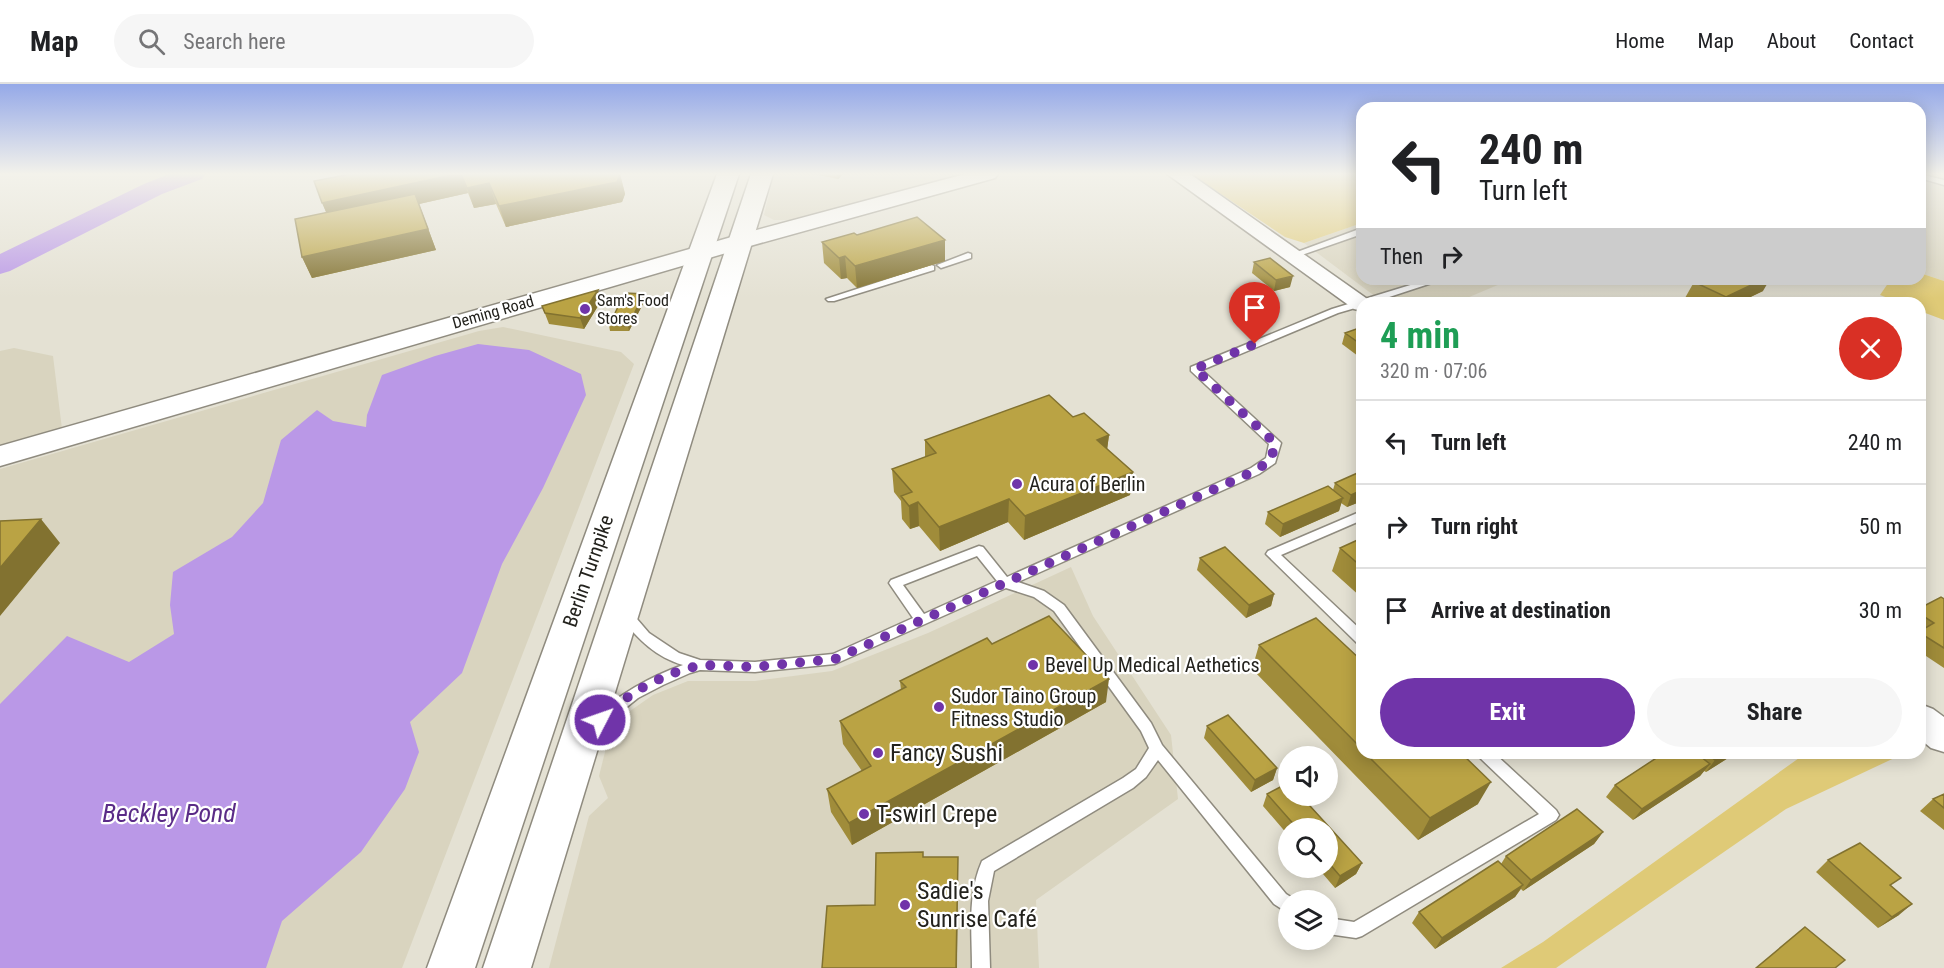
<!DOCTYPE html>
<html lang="en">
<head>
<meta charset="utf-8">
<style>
	body { margin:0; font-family:"Roboto Condensed",sans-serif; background:#f6f6f6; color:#202124; height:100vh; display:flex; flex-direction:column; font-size:22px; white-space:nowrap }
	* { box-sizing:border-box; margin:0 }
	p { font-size:20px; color:#757577 }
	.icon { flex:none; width:33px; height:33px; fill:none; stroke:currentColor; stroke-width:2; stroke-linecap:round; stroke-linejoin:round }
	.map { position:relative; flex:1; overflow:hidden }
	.drawer { position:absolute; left:1356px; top:213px; width:570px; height:462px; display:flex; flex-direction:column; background:#fff; border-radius:18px; box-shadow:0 3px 15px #0003 }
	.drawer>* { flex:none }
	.top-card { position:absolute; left:1356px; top:18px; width:570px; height:183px; border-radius:18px; box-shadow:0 3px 15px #0003; background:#fff; color:#202124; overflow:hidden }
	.fabs { position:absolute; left:1278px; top:662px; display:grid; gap:12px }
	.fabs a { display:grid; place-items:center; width:60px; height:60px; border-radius:50%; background:#fff; box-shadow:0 3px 15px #0003; font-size:30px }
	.pin { position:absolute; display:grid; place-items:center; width:51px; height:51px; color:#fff; margin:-62px -26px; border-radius:50% 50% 50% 0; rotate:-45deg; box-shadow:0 0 6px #0007 }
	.pin .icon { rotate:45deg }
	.me { position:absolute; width:66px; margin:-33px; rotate:49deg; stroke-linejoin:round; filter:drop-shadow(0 0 4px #0008) }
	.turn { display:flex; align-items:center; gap:21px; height:126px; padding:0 24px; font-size:27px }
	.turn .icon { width:78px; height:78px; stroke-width:2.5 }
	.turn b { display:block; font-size:42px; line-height:51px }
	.then { display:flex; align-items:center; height:57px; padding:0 24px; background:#0003; gap:12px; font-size:22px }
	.round { display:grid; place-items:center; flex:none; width:63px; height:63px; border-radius:32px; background:#f6f6f6 }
	.summary { display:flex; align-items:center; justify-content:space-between; height:102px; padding:0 24px }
	h1 { font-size:36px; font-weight:700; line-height:45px; color:#1e9e55 }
	.action { display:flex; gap:12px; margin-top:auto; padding:12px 24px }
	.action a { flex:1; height:69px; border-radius:36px; background:#7034a9; color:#fff; font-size:24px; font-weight:700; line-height:69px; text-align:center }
	.action a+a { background:#f6f6f6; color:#202124 }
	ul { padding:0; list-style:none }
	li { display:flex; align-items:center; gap:18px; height:84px; padding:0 24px; border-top:2px solid #e0e0e0 }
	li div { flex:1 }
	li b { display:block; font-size:22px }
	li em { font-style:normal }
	header { display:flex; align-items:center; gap:36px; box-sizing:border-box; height:84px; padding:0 30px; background:#fff; border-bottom:2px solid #e0e0e0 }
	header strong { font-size:28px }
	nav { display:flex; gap:33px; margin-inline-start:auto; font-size:21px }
	.search { width:420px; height:54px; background:#f6f6f6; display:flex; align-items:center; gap:15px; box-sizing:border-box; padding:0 21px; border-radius:33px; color:#757577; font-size:22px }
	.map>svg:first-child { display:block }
	.built { fill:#d9d4bf }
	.green { fill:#dfca77 }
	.water { fill:#ba98e7 }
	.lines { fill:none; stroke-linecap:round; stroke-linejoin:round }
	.river { fill:#ba98e7; fill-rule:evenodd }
	.service-casing { stroke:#8f8b7f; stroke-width:3 }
	.tertiary-casing { stroke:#8f8b7f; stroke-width:3 }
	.secondary-casing { stroke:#8f8b7f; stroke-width:3 }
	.trunk-casing { stroke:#8f8b7f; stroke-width:3 }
	.service { fill:#fff; fill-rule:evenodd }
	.tertiary { fill:#fff; fill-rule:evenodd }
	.secondary { fill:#fff; fill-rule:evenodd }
	.trunk { fill:#fff; fill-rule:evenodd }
	.wall { fill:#a08c3a }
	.shaded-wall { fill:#827230 }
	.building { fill:#baa344; stroke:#827230; stroke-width:1.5 }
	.route { stroke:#7034a9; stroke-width:10; stroke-dasharray:0 18 }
	.poi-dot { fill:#7034a9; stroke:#fff; stroke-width:2 }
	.labels { text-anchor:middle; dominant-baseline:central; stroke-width:4.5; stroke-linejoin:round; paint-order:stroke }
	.far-poi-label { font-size:16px; fill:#23221d; stroke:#fff; text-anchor:start }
	.far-street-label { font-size:16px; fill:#23221d; stroke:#fff }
	.poi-label { font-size:20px; fill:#23221d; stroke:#fff; text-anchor:start }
	.street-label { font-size:20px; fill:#23221d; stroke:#fff }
	.near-poi-label { font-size:24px; fill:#23221d; stroke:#fff; text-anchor:start }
	.near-water-label { font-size:26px; font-style:italic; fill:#5a2b87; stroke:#fff }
</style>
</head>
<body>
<header>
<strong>Map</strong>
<div class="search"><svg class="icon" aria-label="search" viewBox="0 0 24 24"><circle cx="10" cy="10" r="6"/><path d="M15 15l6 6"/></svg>Search here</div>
<nav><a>Home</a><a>Map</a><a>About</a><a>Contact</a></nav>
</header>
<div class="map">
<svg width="1944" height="884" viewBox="0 0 1944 884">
	<rect width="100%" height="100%" fill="#e4e1d3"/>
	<path class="built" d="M774 90H963L791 136H774L764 131Z
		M1920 90H1944V197L1920 189Z
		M1362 139V195H1512L1455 219H1384L1304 159Z
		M503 243 621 268 634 280 402 884H0V385L479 247Z
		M14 264 53 272 62 345 0 363V267Z
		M1071 483 1093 532 1171 651 1178 715 1036 816 1039 884H549L589 732 608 714 599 692 610 648 630 627 653 611 688 597H755L832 587 928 549Z"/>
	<path class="green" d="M1191 90H1362V139L1304 159 1285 153Z
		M1920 189 1944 197V236L1920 227V219H1901L1880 211 1891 195H1920Z
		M1806 669H1905L1786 725 1556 884H1501L1543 858Z"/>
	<path class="water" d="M478 260 529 266 581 290 586 311 543 404 502 480 462 589 410 638 419 668 405 705 361 768 282 837 266 884H0V620L67 552 129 578 174 550 170 521 173 488 232 453 263 419 281 356 317 326 333 337 366 343 367 331 382 291 435 272Z"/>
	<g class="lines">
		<path class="river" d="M169 90H206L202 95 162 110 10 187 0 190V170L144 100Z"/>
		<g class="service-casing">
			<path id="service" d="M1920 90 1944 96V101L1920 94Z
				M1362 144V150L1296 173 1289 171Z
				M968 169 971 170V174L941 184 937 181Z
				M931 181 934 182V186L834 217H828L826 215Z
				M1430 195H1444L1371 219H1362V222L1338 229 1202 286 1279 357 1281 359 1275 379 1259 390 1018 498 1044 507 1064 521 1151 639 1162 661 1286 810 1294 815 1288 816V829L1274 820 1158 676 1146 693 1133 704 994 787 988 817 990 884H972C972 847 967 811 982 777L1123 694 1136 685 1149 664 1141 647 1054 527 1034 513 1006 504 835 580 755 588 700 586 690 589 663 601 638 614 603 642 598 644 593 642 591 638 593 634C620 610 649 593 683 581 656 573 639 556 621 534L619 531 621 528H631L649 549 679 569 700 576 755 578 833 570 913 534 891 502 889 499 891 496 979 462 983 463 1007 493 1251 384 1266 374 1269 360 1191 287V283L1332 225ZM977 472 997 497 924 530 903 501Z
				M1362 427V436L1281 471 1362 547V560L1357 559 1266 470 1268 467Z
				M1477 669H1494L1556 726 1559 731 1556 736 1362 852 1356 854 1328 850V834L1354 838 1539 730 1479 673Z"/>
		</g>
		<g class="tertiary-casing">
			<path id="tertiary" d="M965 90H998L995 94 750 162 742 163 734 162 731 157 734 152Z
				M1167 90H1190L1373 219H1362V227L1354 225Z
				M1920 620 1933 625 1944 633V668L1931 664 1920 655Z"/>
		</g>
		<g class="secondary-casing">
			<path id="secondary" d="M742 150 750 152 754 157 750 162 0 382V362Z"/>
		</g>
		<g class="trunk-casing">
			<path id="trunk" d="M717 90H739L475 884H427Z
				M751 90H773L531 884H483Z"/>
		</g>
		<use href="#service" class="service"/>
		<use href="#tertiary" class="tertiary"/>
		<use href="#secondary" class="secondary"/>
		<use href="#trunk" class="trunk"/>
	</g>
	<path class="wall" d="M620 90 625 110 622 118 506 143 496 120 474 124 468 109 419 120 436 166 312 194 302 173 326 128 314 97Z
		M814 90H843L838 95Z
		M857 151 945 156V177L857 204 847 194 841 195 824 179 822 158Z
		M1254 178 1290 203 1274 207 1252 189Z
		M1694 198 1763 207 1738 219H1695L1685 214Z
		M645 216 629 247H610L609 241Z
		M601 217 584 245 549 240 542 222Z
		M1362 243V275L1342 260 1345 249Z
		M1073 333 1109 351 1107 365 1133 388 1130 411 1024 456 1008 438 940 467 919 442 910 445 902 435 901 417 894 408 892 385 925 373V356Z
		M1362 387V417L1347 423 1341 419 1339 427 1280 453 1265 440 1268 428 1333 406 1335 399Z
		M1362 454V514L1332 487 1340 464Z
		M1200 474 1274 510 1271 522 1246 534 1197 486Z
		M1944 515V584L1920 568V524Z
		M992 560 1106 618 852 761 831 728 827 705 862 687 843 660 840 637 901 606 900 597Z
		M1259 561 1362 577V669H1461L1478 720 1418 756 1252 585Z
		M1207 642 1277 684 1273 696 1251 708 1204 654Z
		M1664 669H1736L1706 688 1704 687 1700 692 1633 736 1606 713 1615 701Z
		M1288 699V711H1300L1362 779 1356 790 1335 804 1317 783H1328V744H1288V751L1263 722 1267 710Z
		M1944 710V746L1920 727 1933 715Z
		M1603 748 1594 760 1523 807 1521 805 1515 813 1435 865 1412 839 1419 828 1501 780 1506 772Z
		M1828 776 1892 802 1899 831 1878 844 1816 788Z"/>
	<path class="shaded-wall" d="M456 90H461L468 109 419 120 436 166 312 194 302 173 331 139 322 119Z
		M620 90 625 110 622 118 506 143 499 122Z
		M837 90H843L838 95Z
		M489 99 496 120 474 124 467 104Z
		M945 156V177L857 204 855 182Z
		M845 172 847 194 841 195 839 174Z
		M1293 192 1290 203 1274 207 1276 196Z
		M1764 195H1770L1763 207 1738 219H1722L1726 213Z
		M598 206 601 217 584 245 580 234Z
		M644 210 645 216 629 247 628 242Z
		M1109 351 1106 374 1097 356Z
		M1133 388 1130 411 1024 456 1025 432Z
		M1362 406V417L1347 423 1351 411Z
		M1343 414 1339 427 1280 453 1283 440Z
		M1009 415 1008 438 940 467 939 443Z
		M918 418 919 442 910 445 909 422Z
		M41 435 60 459 0 532V484Z
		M1274 510 1271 522 1246 534 1249 521Z
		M1109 595 1106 618 852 761 849 739Z
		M1727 669H1736L1706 688 1715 676Z
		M1710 680 1700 692 1633 736 1642 725Z
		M1277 684 1273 696 1251 708 1255 696Z
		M1491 698 1478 720 1418 756 1430 734Z
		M1603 748 1594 760 1523 807 1531 796Z
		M958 773 957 884H956Z
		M1362 779 1356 790 1335 804 1340 792Z
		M1523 801 1515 813 1435 865 1442 854Z
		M1912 820 1899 831 1878 844 1892 833Z"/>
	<path class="building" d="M351 90H456L322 119 314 97Z
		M461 90H620L617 98 499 122 489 99 467 104Z
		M415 110 428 145 302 173 295 135Z
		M917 133 945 156 855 182 845 172 839 174 822 158 854 149 857 151Z
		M1270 174 1293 192 1276 196 1254 178Z
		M1700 195H1764L1726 213 1694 198Z
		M598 206 580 234 545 229 542 222Z
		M625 209 644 210 628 242 609 241Z
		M1362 243V261L1345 249Z
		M1049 311 1073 333 1084 329 1109 351 1097 356 1133 388 1025 432 1009 415 939 443 918 418 909 422 901 412 912 408 892 385 936 369 925 356Z
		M1362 387V406L1351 411 1335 399Z
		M1328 402 1343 414 1283 440 1268 428Z
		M41 435 0 484V437Z
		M1362 454V483L1340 464Z
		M1225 463 1274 510 1249 521 1200 474Z
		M1941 513 1944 515V564L1920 549V547L1934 539 1920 530V524Z
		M1049 532 1109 595 849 739 827 705 871 682 840 637 906 603 900 597 987 554 992 560Z
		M1316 534 1362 577V665L1259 561Z
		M1228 631 1277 684 1255 696 1207 642Z
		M1365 669H1461L1491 698 1430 734Z
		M1664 669H1696L1710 680 1642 725 1615 701Z
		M1706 669H1727L1715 676Z
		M1288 699V711H1300L1362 779 1340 792 1328 778V744H1297L1267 710Z
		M1944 710V724L1933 715Z
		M1577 725 1603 748 1531 796 1506 772Z
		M1860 759 1901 794 1890 801 1912 820 1892 833 1828 776Z
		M923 768V773H958L956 884H822L827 822 875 821 876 769Z
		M1498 777 1523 801 1442 854 1419 828Z
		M1805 843 1845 876 1835 884H1756Z"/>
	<linearGradient id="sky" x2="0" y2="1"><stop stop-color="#95a9e8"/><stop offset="0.42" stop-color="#f3f2eb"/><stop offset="1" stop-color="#f3f2eb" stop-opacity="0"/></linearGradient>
	<rect width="1944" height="214" fill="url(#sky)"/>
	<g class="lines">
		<path class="route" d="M600 636 617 620 645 602 670 590 700 581 755 583 835 575 1255 387 1271 376 1275 359 1195 285 1255 260"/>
	</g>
	<g class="poi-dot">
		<circle cx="585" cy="225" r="6"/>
		<circle cx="1017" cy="400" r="6"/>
		<circle cx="1033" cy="581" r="6"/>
		<circle cx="939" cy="623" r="6"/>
		<circle cx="878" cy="669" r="6"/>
		<circle cx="864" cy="730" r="6"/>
		<circle cx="905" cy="821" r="6"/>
	</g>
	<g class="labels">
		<g class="far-poi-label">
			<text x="597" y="216">Sam's Food<tspan x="597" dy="18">Stores</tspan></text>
		</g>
		<g class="far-street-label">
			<text transform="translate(493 228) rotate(-16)">Deming Road</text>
		</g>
		<g class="poi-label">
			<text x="1029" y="400">Acura of Berlin</text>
			<text x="1045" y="581">Bevel Up Medical Aethetics</text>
			<text x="951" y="612">Sudor Taino Group<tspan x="951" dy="23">Fitness Studio</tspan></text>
		</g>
		<g class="street-label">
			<text transform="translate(588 487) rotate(-71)">Berlin Turnpike</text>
		</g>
		<g class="near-poi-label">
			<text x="890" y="669">Fancy Sushi</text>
			<text x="876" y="730">T-swirl Crepe</text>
			<text x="917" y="807">Sadie's<tspan x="917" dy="28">Sunrise Café</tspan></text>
		</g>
		<g class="near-water-label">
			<text x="169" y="729">Beckley Pond</text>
		</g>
	</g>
</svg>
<div class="fabs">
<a><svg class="icon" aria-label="sound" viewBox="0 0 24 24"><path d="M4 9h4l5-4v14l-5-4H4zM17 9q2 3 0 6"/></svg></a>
<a><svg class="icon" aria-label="search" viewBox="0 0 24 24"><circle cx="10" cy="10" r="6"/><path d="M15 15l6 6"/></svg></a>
<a><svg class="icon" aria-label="layers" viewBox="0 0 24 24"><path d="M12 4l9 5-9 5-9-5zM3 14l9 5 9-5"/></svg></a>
</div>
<div class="pin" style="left:1255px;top:260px;background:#d93025"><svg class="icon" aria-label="arrive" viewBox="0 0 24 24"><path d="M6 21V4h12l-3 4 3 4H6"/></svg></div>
<svg class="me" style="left:600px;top:636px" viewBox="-20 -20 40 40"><circle r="17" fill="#7034a9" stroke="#fff" stroke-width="3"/><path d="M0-11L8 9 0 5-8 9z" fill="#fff"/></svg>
<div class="top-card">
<div class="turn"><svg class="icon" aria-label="left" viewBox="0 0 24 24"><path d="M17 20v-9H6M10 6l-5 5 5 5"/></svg><div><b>240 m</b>Turn left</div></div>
<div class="then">Then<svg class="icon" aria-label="right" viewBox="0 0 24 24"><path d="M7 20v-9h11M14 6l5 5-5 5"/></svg></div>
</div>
<section class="drawer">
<div class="summary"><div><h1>4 min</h1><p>320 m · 07:06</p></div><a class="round" style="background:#d93025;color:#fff"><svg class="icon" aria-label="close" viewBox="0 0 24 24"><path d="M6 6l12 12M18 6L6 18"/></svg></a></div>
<ul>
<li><svg class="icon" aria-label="left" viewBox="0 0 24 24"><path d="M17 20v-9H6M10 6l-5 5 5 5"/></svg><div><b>Turn left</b></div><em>240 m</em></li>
<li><svg class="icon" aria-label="right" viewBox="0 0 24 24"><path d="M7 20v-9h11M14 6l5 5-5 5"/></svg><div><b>Turn right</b></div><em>50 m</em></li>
<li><svg class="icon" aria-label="arrive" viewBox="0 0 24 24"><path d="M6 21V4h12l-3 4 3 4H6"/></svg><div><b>Arrive at destination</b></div><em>30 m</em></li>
</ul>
<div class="action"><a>Exit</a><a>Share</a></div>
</section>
</div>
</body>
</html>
